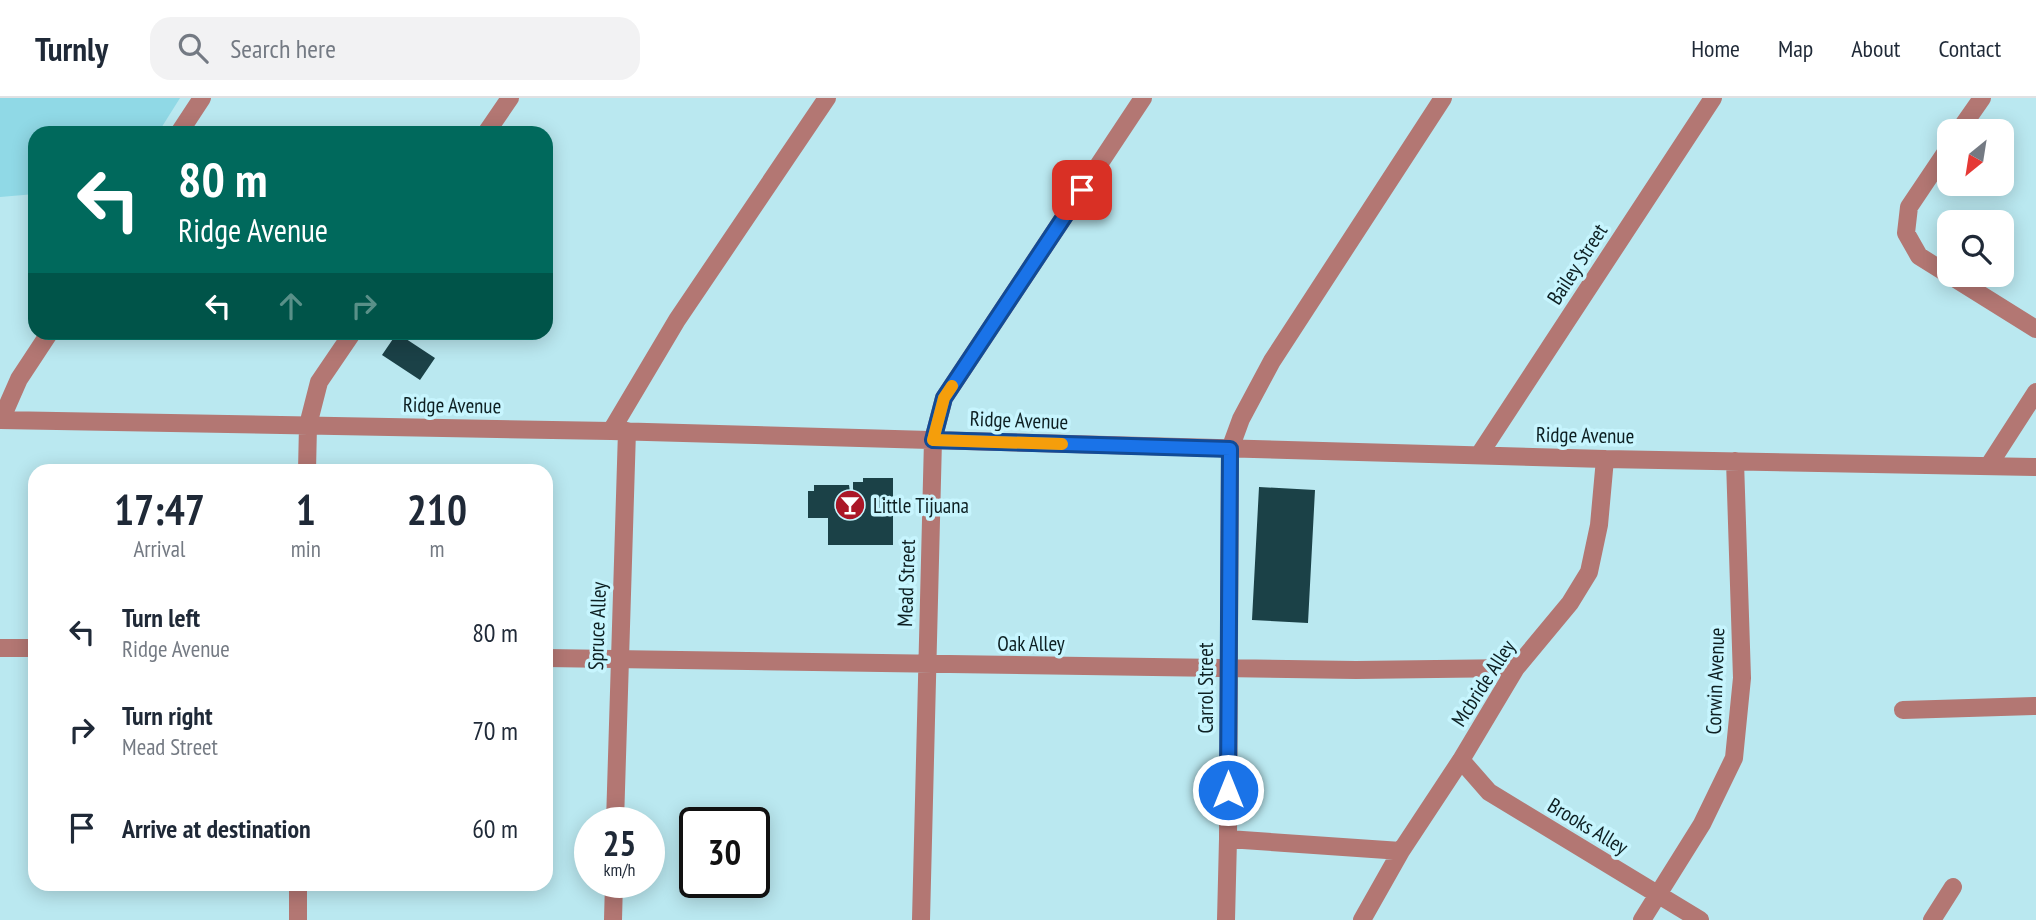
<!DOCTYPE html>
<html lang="en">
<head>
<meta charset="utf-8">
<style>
	body { margin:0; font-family:"PT Sans Narrow",sans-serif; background:#f2f2f3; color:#1f2937; height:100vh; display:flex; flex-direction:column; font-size:26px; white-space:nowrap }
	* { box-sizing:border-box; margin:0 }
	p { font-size:23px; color:#747a83 }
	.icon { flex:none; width:38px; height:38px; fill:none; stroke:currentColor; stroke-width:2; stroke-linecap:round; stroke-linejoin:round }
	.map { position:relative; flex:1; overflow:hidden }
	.side { position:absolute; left:28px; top:366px; width:525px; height:427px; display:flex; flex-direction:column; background:#fff; border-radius:21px; box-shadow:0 4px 18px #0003 }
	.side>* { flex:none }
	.top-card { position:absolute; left:28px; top:28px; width:525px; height:214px; border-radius:21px; box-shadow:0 4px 18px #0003; background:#00695c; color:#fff; overflow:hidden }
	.needle { width:46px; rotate:210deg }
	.buttons { position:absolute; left:1937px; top:21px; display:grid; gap:14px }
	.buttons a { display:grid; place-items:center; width:77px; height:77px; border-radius:14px; background:#fff; box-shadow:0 4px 18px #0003; font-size:35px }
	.speed { position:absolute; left:574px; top:709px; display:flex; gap:14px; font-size:35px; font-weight:700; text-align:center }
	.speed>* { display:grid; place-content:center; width:91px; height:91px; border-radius:50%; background:#fff; box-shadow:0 4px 18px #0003; line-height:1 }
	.speed small { font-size:18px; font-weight:400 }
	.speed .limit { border:4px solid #111; border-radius:10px; background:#fff; color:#111 }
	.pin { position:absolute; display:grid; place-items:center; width:60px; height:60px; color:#fff; margin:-30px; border-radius:14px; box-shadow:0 4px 10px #0006 }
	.me { position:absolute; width:77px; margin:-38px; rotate:0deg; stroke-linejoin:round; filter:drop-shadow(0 0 5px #0008) }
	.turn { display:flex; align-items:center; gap:24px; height:147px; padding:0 35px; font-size:32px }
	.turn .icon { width:91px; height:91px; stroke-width:2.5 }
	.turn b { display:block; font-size:49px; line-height:60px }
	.lanes { display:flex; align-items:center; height:66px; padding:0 35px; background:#0003; justify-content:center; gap:35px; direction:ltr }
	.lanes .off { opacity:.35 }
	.eta { display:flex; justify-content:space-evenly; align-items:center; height:119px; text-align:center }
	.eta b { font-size:42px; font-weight:700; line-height:49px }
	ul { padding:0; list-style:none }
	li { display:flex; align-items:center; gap:21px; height:98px; padding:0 35px }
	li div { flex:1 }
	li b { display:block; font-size:26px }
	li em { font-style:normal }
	header { display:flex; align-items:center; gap:42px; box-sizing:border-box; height:98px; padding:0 35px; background:#fff; border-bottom:2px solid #e0e1e3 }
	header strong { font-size:33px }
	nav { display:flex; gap:38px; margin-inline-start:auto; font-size:24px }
	.search { width:490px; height:63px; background:#f2f2f3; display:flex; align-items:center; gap:18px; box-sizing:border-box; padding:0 24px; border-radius:21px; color:#747a83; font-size:26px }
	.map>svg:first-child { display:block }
	.green { fill:#90d9e6 }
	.building { fill:#1b4147 }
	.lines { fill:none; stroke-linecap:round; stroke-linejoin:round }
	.minor { stroke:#b37773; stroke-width:18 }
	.route-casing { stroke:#114b97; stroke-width:18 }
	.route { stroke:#1a73e8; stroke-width:12 }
	.slow { stroke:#f59e0b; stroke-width:12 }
	.labels { text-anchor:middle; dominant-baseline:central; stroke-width:7; stroke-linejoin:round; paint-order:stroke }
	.street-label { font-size:21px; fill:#0d1f22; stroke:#c7f5fe }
	.poi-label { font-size:21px; fill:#0d1f22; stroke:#c7f5fe; text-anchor:start }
</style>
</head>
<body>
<header>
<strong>Turnly</strong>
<div class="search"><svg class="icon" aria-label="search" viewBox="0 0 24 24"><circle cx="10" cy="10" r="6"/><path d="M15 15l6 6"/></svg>Search here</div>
<nav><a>Home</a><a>Map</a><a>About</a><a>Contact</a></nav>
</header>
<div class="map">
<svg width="2036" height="822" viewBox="0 0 2036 822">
	<rect width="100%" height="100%" fill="#bae8f0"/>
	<path class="green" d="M0 0H180L158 35H35V96L0 99Z"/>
	<path class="building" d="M397 235 435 260 420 282 382 257Z
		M863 380H893V447H828V420H808V393H814V387H849L850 394H853V384H863Z
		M1259 389 1315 392 1308 525 1252 522Z"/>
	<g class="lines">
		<path class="minor" d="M1959 33 1982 0
			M179 35 202 0
			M486 35 510 0
			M1950 48 1909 109 1906 135 1919 158 2036 231
			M0 322 611 333 1605 361 2036 369
			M1 322 19 281 50 234
			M611 333 677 222 827 0
			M1479 357 1713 0
			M1989 367 2036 294
			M307 373 308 327 319 284 353 234
			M0 550H35
			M546 560 1356 572 1516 570
			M1903 612 2036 608
			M1461 662 1489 694 1700 822
			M615 724 627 333
			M1401 753 1228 741 1230 351 1241 321 1272 263 1443 0
			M298 822V786
			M613 822 614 784
			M921 822 933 342 944 300 1143 0
			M1226 822 1228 741
			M1362 822 1401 753 1461 662 1516 570 1570 505 1589 474 1599 427 1605 361
			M1642 822 1702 726 1734 660 1742 580 1735 363
			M1932 822 1953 789"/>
	</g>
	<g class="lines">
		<g class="route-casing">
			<path id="route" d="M1082 92 944 300 933 342 1230 351 1228 692"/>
		</g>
		<use href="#route" class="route"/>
		<path class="slow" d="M952 288 944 300 933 342 1062 346"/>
	</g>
	<defs>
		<g id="bar-disc" transform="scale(1.575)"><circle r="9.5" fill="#ab1626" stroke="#c7f5fe"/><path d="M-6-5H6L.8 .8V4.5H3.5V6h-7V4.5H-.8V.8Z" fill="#fff"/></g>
	</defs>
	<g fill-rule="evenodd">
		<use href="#bar-disc" x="850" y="407"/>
	</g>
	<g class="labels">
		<g class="street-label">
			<text transform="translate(1577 166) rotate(-57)">Bailey Street</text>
			<text transform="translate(452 307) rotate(1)">Ridge Avenue</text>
			<text transform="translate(1019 322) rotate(2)">Ridge Avenue</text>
			<text transform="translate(1585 337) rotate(1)">Ridge Avenue</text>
			<text transform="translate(906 485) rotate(-88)">Mead Street</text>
			<text transform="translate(597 528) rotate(-88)">Spruce Alley</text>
			<text x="1031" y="545">Oak Alley</text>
			<text transform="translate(1715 583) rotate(-88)">Corwin Avenue</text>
			<text transform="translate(1483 585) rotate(-57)">Mcbride Alley</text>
			<text transform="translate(1205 590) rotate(-90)">Carrol Street</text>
			<text transform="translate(1588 728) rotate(31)">Brooks Alley</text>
		</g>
		<g class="poi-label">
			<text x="873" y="407">Little Tijuana</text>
		</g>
	</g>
</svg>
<div class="buttons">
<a><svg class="needle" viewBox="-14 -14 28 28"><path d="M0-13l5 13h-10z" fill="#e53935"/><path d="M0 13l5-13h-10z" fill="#747a83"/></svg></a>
<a><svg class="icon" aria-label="search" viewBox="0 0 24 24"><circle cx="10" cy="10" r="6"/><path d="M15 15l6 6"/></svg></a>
</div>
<div class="speed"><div>25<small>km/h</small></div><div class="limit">30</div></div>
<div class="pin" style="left:1082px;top:92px;background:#d93025"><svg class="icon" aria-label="arrive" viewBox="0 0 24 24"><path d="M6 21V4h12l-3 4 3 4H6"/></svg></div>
<svg class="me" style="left:1228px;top:692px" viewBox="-20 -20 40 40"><circle r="17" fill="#1a73e8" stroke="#fff" stroke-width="3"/><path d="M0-11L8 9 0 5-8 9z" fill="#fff"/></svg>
<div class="top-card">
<div class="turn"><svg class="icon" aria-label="left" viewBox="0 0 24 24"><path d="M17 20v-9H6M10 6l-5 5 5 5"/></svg><div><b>80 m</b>Ridge Avenue</div></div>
<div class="lanes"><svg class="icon" aria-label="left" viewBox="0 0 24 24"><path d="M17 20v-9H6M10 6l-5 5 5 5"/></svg><svg class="icon off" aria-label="ahead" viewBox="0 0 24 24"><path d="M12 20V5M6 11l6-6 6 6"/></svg><svg class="icon off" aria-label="right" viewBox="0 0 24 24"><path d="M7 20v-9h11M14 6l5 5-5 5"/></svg></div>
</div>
<section class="side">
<div class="eta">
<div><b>17:47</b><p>Arrival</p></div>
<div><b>1</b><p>min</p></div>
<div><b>210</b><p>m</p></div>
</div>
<ul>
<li><svg class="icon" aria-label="left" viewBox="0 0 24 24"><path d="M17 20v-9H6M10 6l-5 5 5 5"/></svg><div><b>Turn left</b><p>Ridge Avenue</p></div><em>80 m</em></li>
<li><svg class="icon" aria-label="right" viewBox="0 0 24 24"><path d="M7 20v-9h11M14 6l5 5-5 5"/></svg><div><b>Turn right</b><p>Mead Street</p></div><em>70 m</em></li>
<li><svg class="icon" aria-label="arrive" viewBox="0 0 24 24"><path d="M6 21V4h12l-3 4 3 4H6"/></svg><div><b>Arrive at destination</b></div><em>60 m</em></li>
</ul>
</section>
</div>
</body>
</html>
